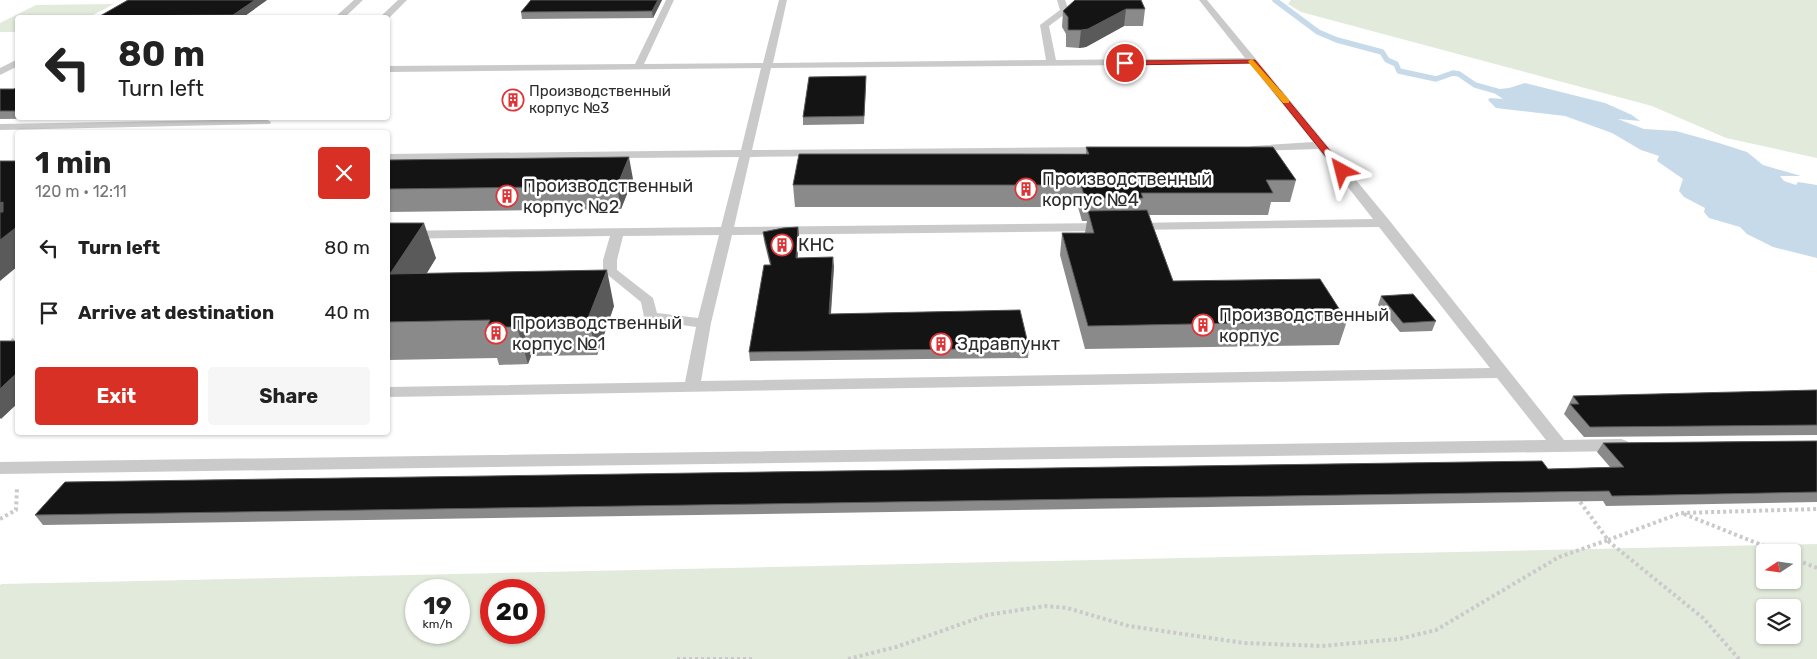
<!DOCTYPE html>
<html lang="en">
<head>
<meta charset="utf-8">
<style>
	body { margin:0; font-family:Rubik,sans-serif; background:#f6f6f6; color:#222; height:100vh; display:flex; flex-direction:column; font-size:19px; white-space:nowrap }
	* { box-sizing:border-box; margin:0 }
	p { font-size:16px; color:#767676 }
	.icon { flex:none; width:28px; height:28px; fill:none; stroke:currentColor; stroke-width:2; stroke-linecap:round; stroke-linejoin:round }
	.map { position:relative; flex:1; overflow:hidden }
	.panel { position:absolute; left:15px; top:130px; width:375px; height:305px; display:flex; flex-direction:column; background:#fff; border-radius:5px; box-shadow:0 1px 4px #0004 }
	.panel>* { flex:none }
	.hud { position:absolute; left:15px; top:15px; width:375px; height:105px; border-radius:5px; box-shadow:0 1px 4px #0004; background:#fff; color:#222; overflow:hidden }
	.needle { width:32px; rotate:257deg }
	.controls { position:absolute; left:1756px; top:544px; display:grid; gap:10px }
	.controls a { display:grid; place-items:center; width:45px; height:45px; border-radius:5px; background:#fff; box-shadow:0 1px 4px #0004; font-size:25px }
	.speed { position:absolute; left:405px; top:579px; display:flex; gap:10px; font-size:25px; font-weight:700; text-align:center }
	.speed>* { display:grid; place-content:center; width:65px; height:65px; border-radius:50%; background:#fff; box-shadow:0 1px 4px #0004; line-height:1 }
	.speed small { font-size:12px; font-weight:400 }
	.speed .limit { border:8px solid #d22; background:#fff; color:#111 }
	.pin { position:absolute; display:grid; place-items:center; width:42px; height:42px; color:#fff; margin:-21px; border:2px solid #fff; border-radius:50%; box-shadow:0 1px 5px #0007 }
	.me { position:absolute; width:55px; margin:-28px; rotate:322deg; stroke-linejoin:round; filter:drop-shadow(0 0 4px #0008) }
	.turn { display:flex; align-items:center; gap:18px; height:105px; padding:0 20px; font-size:22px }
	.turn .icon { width:65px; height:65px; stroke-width:2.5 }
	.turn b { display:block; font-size:35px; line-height:42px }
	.round { display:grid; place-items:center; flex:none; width:52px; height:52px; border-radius:5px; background:#f6f6f6 }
	.summary { display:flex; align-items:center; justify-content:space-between; height:85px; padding:0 20px }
	h1 { font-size:30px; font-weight:700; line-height:38px }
	.cta { display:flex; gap:10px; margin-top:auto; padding:10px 20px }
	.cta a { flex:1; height:58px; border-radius:5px; background:#d93025; color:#fff; font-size:20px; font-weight:700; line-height:58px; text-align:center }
	.cta a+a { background:#f6f6f6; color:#222 }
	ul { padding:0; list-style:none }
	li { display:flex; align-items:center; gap:15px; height:65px; padding:0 20px }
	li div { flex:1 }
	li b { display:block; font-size:19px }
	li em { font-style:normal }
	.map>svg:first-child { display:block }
	.green { fill:#e2eadb; fill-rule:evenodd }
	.water { fill:#c7daea }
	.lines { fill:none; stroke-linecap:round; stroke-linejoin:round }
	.stream { stroke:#c7daea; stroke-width:5.5 }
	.path-far1 { stroke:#cacaca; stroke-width:3; stroke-dasharray:2.5 2.5; stroke-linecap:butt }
	.path { stroke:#cacaca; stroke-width:4; stroke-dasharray:3 3; stroke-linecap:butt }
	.lane { fill:#cacaca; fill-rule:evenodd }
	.wall { fill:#8a8a8a }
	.shaded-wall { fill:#5a5a5a }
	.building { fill:#141414; stroke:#5a5a5a }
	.route { fill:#d93025; stroke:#8d1f18 }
	.slow { fill:#f59e0b }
	.labels { text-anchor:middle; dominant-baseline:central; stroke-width:5; stroke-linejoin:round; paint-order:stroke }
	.far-poi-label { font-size:15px; fill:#2d2d2d; stroke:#fff; text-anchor:start }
	.poi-label { font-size:18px; fill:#2d2d2d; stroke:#fff; text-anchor:start }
</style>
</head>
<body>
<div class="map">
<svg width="1817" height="659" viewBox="0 0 1817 659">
	<rect width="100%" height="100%" fill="#fff"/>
	<path class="green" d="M1291 0H1817V158L1726 138 1652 106 1301 12 1288 4Z
		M114 4 89 17 18 18 17 32H0V23L36 5Z
		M1817 544V659H0V585L2 584ZM1765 552H1792V580H1765ZM416 590H459V632H416ZM491 590H534V632H491ZM1765 608H1792V635H1765Z"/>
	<path class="water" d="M1525 83 1605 103 1632 115 1640 121 1618 119 1644 129 1676 131 1719 143 1747 152 1763 165 1801 176H1780L1784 181 1796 185 1798 182 1817 185V258L1773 247 1747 234 1740 227 1709 218 1704 212 1705 208 1684 197 1679 191 1683 179 1657 161 1659 156 1641 150 1612 133 1565 116 1496 108 1488 100 1490 98 1503 99 1490 90 1509 88Z"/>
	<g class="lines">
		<path class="stream" d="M1275 0 1318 32 1337 40 1382 52 1387 60 1396 64 1399 71 1436 79 1453 73 1459 74 1475 85 1500 92"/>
		<path class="path-far1" d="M8 344 18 335"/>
		<path class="path" d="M1684 514 1779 552
			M0 519 16 510 17 488
			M1608 540 1681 513 1817 509
			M1608 541 1703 618 1739 659
			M1792 558 1817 568
			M677 659H754
			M848 659 896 647 987 615 1045 606 1067 608 1129 626 1244 643 1322 646 1399 639 1436 630 1559 557 1608 540 1578 499"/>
		<path class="lane" d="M354 0H363L344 18H334Z
			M398 0H407L388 19 379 18Z
			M666 0H674L644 64 763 63 779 0H787L773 63 1046 60 1040 25 1060 10 1057 0H1065L1069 11 1049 26 1056 60 1245 58 1199 0H1207L1389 220 1564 440 1621 439 1627 441 1630 445 1627 449 1621 451 0 474V462L1546 440 1497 378 388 397V387L685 382 696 327 653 321 644 317 641 302 603 271V260L610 236 388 239V231L721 227 739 157 388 160V154L741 150 761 68 388 72V66L635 64ZM1250 64 1313 142 1253 146 1249 147V151L1318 149 1373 219 1133 223 1128 224 1127 227 1128 230 1379 227 1490 368 701 381 711 323 732 235 1105 231 1111 227 1105 223 734 227 750 157 1105 153 1111 150 1105 147 752 150 771 68ZM719 235 698 318 657 313 653 298 617 270V260L623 236Z
			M18 59V66L0 75V68Z
			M266 119 271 122 270 124 0 130V124Z"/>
	</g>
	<path class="wall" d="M267 0 242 18H100V16Z
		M531 0H662L653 18 522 19 521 12Z
		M1075 0 1145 9 1143 26H1124L1086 47 1079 48 1066 47V34L1062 27 1063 11Z
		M866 84 864 124 803 125V117Z
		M18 87V118H95L0 119V89H14Z
		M1086 147 1296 180 1290 202H1271L1268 215H1149L1173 281 1347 321 1339 345 1085 349 1060 255 1062 233H1085L1087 221H1082L1078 207H795L793 185 1086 154Z
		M388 160 633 179 621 209 388 212Z
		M388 223 436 258 426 274 614 306 597 355 531 356 528 364 499 365 497 358 388 360Z
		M798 227 799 236 797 258 834 266 831 314 1029 348 1028 358 750 361 749 352 770 265 764 241 763 232Z
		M1381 296 1436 321 1432 331 1400 332 1378 305Z
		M1817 390V435L1584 437 1564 414 1573 396Z
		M1817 441V502L1606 506 1603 501 43 525 35 515 1548 469 1610 467 1597 452 1603 443Z"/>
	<path class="shaded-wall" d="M255 0H267L242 18H234L233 15Z
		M658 0H662L653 18 652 11Z
		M1126 9 1124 26 1086 47 1079 48 1081 30Z
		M629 157 633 179 621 209 617 186Z
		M3 202 18 226V266L0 281V203Z
		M424 223 436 258 404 311 390 274Z
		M798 227 799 236 797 267 796 258Z
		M833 257 834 266 830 323 829 314Z
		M607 270 614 306 597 355 588 318Z
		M520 319 531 356 528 364 517 327Z
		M18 372V403L1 419 0 418V389Z"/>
	<path class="building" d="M128 0H255L233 15 100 16Z
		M531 0H658L652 11 521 12Z
		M1075 0H1141L1145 9H1126L1088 29 1081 30H1068V17L1063 11Z
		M866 76 864 116 803 117 809 77Z
		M16 87H18V111H0V89H14Z
		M1086 147H1273L1296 180H1266L1273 193H1141L1143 198H1085L1081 185H793L799 154H1089Z
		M629 157 617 186 388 189V160Z
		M0 161H18V226L0 240V212H3V202L0 203Z
		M1147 210 1173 281 1320 279 1347 321 1088 326 1062 233H1094L1088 211Z
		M388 223H424L390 274 607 270 588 318 520 319 517 327H487L490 320 388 322Z
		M798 227 796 258 833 257 829 314 1020 310 1029 348 749 352 764 265H771L763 232 783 228Z
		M1413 294 1436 321 1403 323 1381 296Z
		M0 341H18V372L0 389Z
		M1817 390V425L1590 427 1570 404H1579L1573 396Z
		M1817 441V492L1612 496 1609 491 35 515 65 482 1542 461 1548 469 1624 467 1603 443Z"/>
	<path class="route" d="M1255 60 1345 169V173H1339L1251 63 1125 65 1122 63 1125 61Z"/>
	<path class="slow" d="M1252 59 1289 100V103H1283L1249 63 1248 61Z"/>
	<defs>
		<g id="building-ring" transform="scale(1.125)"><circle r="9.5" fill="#fff" stroke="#df3436" stroke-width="1.5"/><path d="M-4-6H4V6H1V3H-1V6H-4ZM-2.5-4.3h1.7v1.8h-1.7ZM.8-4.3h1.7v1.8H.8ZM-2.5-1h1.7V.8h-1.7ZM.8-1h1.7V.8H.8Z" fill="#df3436"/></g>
	</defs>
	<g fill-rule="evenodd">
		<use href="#building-ring" x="513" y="100"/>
		<use href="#building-ring" x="1026" y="189"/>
		<use href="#building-ring" x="507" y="196"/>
		<use href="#building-ring" x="782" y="245"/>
		<use href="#building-ring" x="1203" y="325"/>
		<use href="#building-ring" x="496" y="333"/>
		<use href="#building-ring" x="941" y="344"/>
	</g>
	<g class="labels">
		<g class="far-poi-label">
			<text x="529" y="91">Производственный<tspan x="529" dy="17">корпус №3</tspan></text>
		</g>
		<g class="poi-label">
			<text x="1042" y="179">Производственный<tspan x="1042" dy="21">корпус №4</tspan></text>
			<text x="523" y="186">Производственный<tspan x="523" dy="21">корпус №2</tspan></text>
			<text x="798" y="245">КНС</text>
			<text x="1219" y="315">Производственный<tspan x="1219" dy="21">корпус</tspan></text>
			<text x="512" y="323">Производственный<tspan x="512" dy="21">корпус №1</tspan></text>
			<text x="957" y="344">Здравпункт</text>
		</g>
	</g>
</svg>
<div class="controls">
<a><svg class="needle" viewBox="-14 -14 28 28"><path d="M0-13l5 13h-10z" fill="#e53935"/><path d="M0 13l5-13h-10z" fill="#767676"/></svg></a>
<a><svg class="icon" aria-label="layers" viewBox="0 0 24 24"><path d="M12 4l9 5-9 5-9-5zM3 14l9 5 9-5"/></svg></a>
</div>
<div class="speed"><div>19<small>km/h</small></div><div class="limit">20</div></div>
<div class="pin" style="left:1125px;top:63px;background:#d93025"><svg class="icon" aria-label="arrive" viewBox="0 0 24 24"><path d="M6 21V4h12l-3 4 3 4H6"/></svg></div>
<svg class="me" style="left:1342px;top:171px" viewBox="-20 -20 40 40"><path d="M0-17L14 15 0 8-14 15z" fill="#d93025" stroke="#fff" stroke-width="4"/></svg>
<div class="hud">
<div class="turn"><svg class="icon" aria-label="left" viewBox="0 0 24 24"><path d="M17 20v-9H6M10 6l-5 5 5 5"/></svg><div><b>80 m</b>Turn left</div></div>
</div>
<section class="panel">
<div class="summary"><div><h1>1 min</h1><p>120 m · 12:11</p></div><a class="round" style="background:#d93025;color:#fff"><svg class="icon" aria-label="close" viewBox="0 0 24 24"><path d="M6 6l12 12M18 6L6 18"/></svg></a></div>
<ul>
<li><svg class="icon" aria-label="left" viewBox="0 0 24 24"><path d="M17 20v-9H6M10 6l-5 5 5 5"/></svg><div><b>Turn left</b></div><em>80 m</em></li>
<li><svg class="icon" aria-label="arrive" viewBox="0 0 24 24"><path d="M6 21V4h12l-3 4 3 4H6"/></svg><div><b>Arrive at destination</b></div><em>40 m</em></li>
</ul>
<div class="cta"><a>Exit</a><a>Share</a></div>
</section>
</div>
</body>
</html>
